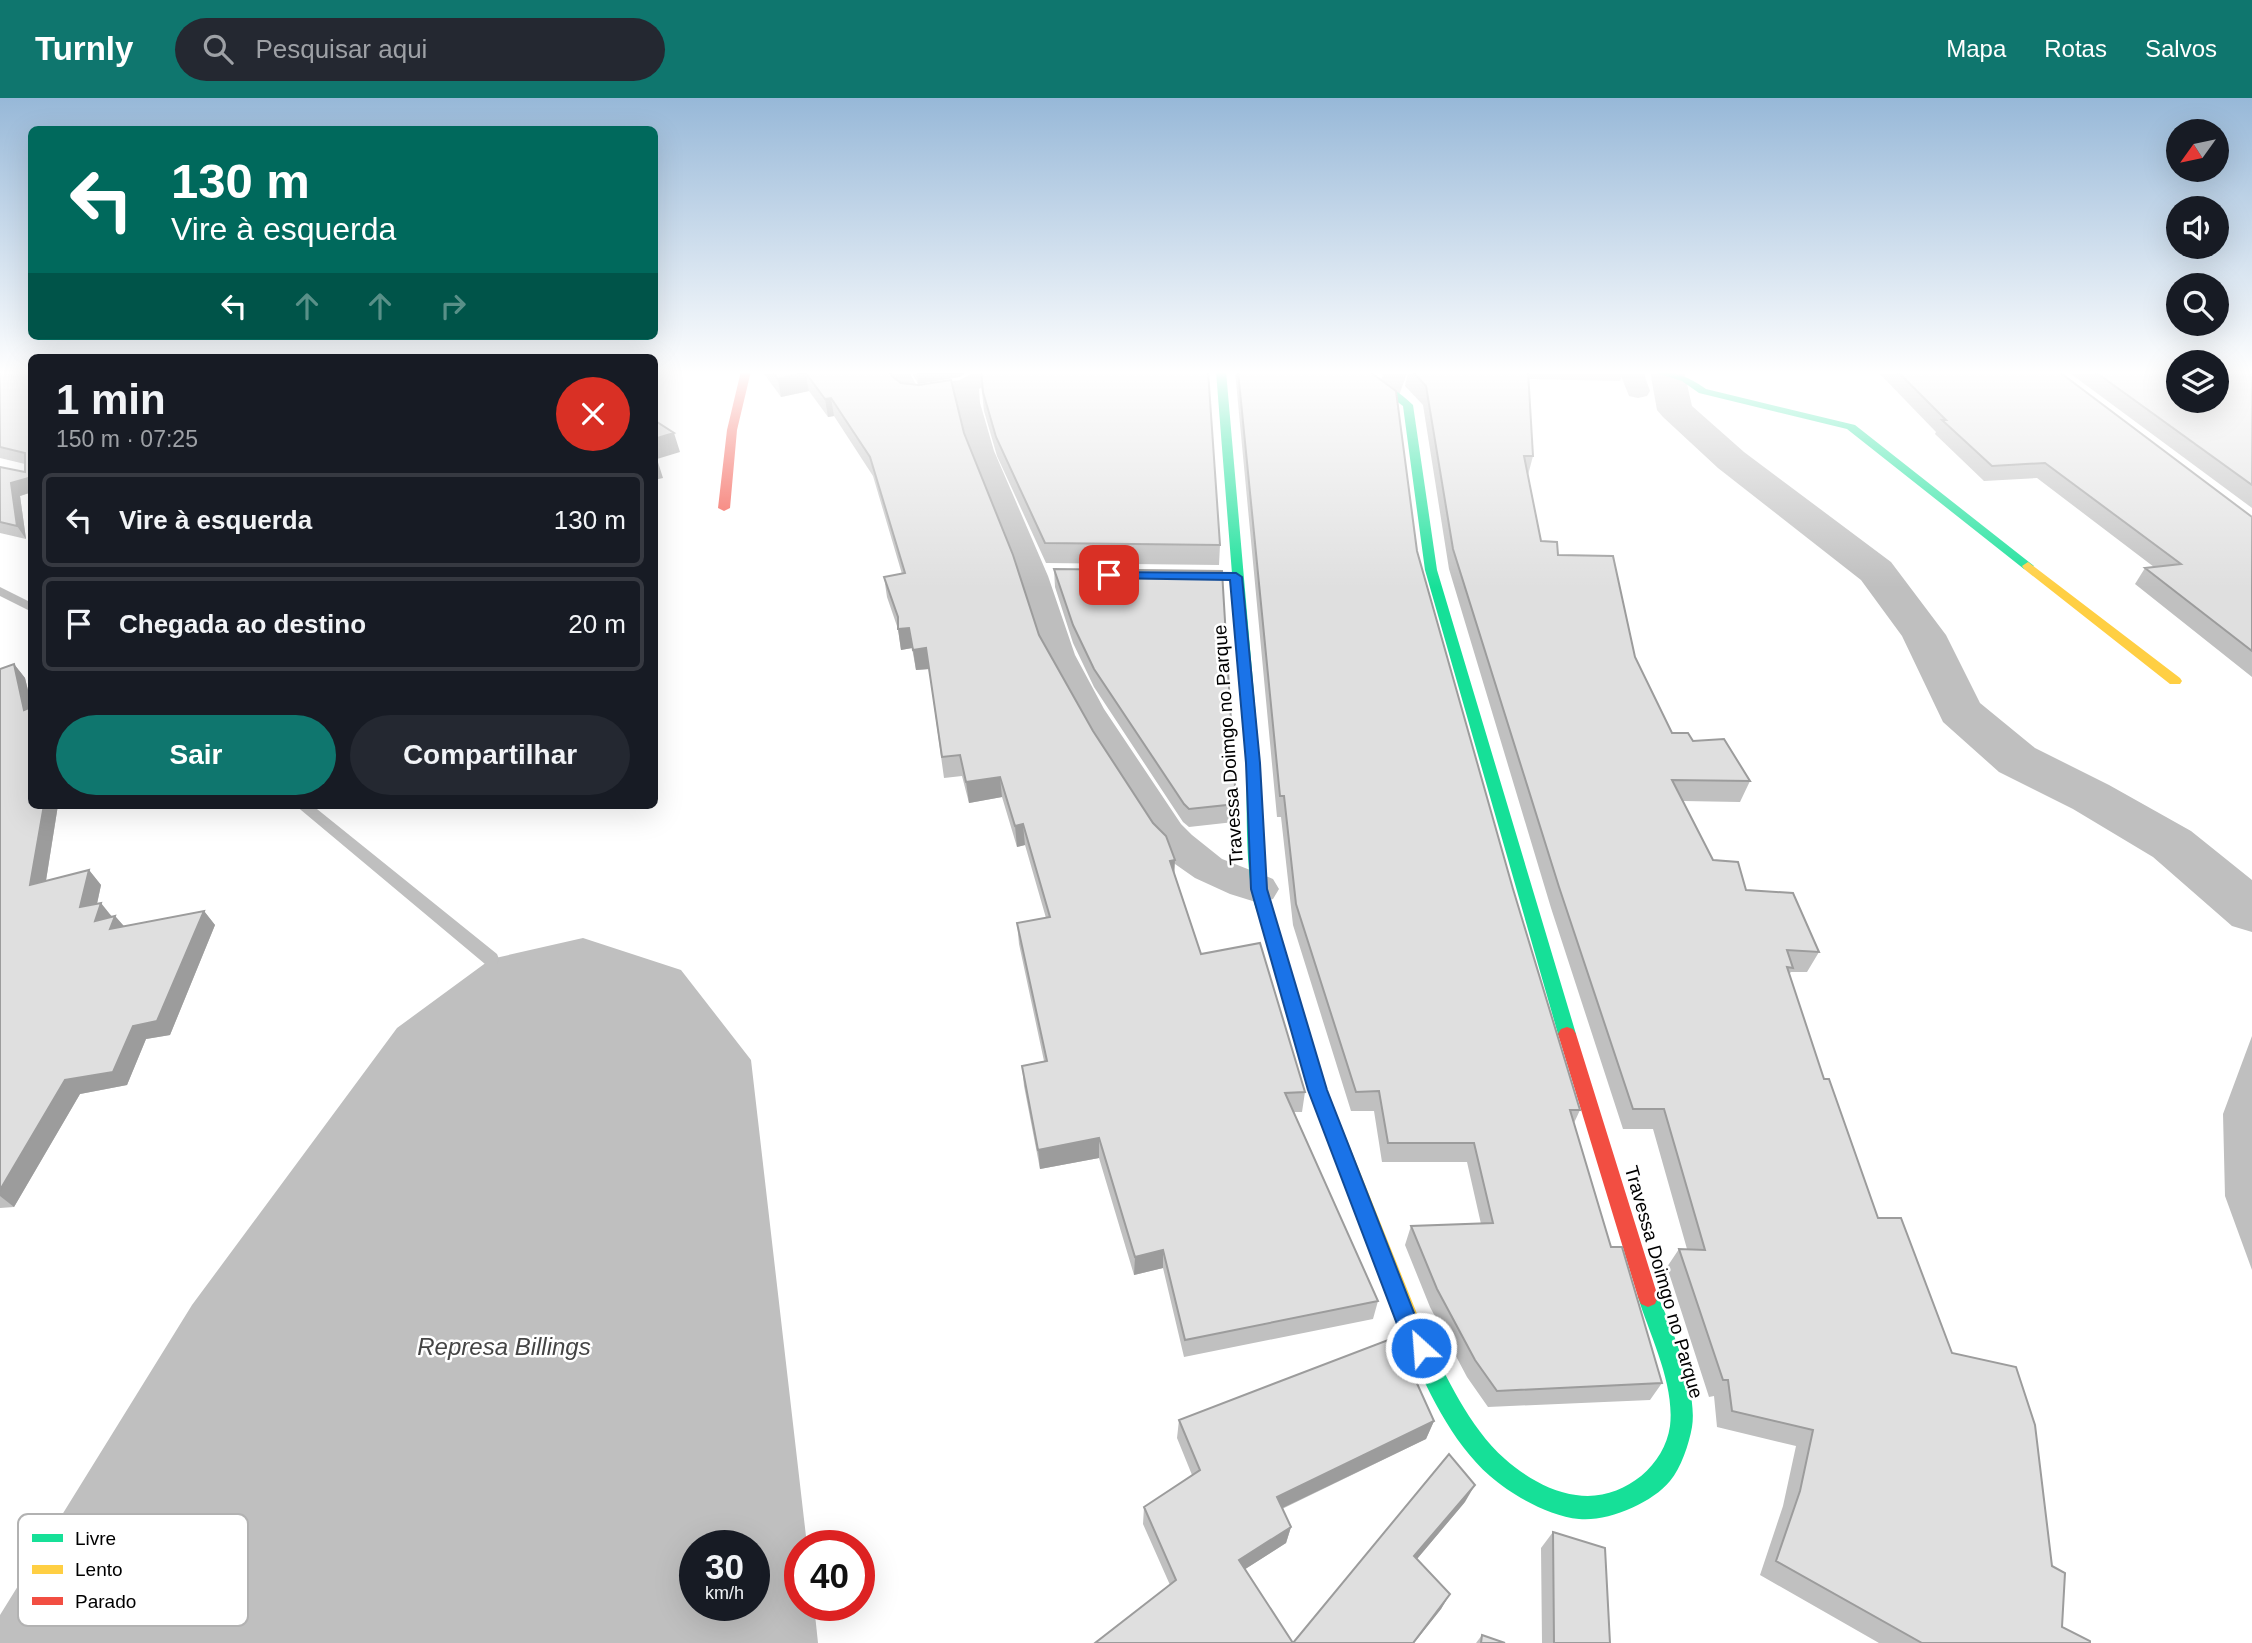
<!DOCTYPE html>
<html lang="pt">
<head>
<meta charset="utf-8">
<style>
	body { margin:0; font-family:Arial,sans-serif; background:#242831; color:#f1f3f6; height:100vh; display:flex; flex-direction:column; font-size:26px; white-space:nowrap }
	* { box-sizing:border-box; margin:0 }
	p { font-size:23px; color:#9ea1a6 }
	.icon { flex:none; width:38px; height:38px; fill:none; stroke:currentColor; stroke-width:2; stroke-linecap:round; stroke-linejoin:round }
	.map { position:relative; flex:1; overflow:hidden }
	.details { position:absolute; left:28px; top:256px; width:630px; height:455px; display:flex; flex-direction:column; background:#171b24; border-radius:10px; box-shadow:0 7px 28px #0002 }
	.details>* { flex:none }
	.banner { position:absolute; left:28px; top:28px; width:630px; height:214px; border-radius:10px; box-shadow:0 7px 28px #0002; background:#00695c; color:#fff; overflow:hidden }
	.needle { width:46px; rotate:237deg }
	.tools { position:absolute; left:2166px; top:21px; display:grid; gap:14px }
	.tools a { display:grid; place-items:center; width:63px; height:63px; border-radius:50%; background:#171b24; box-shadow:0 7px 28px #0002; font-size:35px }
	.speed { position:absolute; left:679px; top:1432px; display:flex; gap:14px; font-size:35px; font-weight:700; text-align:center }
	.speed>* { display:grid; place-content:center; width:91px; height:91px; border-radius:50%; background:#171b24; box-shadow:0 7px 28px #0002; line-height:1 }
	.speed small { font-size:18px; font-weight:400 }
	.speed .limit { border:10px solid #d22; background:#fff; color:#111 }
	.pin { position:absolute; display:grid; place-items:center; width:60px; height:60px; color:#fff; margin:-30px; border-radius:14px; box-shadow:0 4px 10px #0006 }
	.me { position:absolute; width:77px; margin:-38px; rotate:334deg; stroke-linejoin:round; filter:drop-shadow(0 0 5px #0008) }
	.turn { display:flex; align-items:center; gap:24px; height:147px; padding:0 28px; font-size:32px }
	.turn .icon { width:91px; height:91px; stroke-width:2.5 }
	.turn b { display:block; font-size:49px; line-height:60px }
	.lanes { display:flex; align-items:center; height:66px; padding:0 28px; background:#0003; justify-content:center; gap:35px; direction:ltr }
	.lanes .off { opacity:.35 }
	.round { display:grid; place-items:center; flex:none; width:74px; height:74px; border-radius:37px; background:#242831 }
	.head { display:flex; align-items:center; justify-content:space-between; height:119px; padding:0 28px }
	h1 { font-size:42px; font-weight:700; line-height:52px }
	.action { display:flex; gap:14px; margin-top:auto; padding:14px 28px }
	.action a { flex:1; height:80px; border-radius:42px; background:#0f766e; color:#fff; font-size:28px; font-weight:700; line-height:80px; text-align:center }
	.action a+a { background:#242831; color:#f1f3f6 }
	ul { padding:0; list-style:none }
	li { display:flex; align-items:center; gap:21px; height:94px; margin:0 14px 10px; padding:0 14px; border:4px solid #363941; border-radius:10px }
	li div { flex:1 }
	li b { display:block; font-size:26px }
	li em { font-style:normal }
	header { display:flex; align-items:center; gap:42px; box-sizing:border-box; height:98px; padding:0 35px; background:#0f766e; color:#fff }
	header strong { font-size:33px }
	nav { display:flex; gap:38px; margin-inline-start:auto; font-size:24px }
	.search { width:490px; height:63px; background:#242831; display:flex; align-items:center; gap:18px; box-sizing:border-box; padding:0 24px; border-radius:38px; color:#9ea1a6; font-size:26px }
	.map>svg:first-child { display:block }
	.water { fill:#bfbfbf; fill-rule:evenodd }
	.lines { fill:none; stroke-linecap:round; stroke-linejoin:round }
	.stream { fill:#bfbfbf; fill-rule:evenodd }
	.canal { fill:#bfbfbf; fill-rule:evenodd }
	.street { fill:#bebebe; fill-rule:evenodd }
	.fast { fill:#16e098; fill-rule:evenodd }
	.slow { fill:#ffcf43; fill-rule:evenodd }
	.jam { fill:#f24e42; fill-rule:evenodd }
	.wall { fill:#c0c0c0 }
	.shaded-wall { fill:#9c9c9c }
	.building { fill:#dfdfdf; stroke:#9c9c9c; stroke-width:2 }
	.route { fill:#1a73e8; stroke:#114b97; stroke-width:2 }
	.labels { text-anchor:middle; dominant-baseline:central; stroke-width:5; stroke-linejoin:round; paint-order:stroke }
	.street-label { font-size:19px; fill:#000; stroke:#fff }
	.near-water-label { font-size:24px; font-style:italic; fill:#444; stroke:#fff }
	.key { fill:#fff; stroke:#b2b2b2; stroke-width:2 }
	.key-label { font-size:19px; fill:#000 }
</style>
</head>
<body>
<header>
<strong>Turnly</strong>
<div class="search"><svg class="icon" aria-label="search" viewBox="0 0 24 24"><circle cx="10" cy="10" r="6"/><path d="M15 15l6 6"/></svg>Pesquisar aqui</div>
<nav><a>Mapa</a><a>Rotas</a><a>Salvos</a></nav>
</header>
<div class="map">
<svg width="2252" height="1545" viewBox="0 0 2252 1545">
	<rect width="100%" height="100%" fill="#fff"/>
	<path class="water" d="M583 840 681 872 751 962 807 1447H800V1507H814L818 1545H0V1517L192 1207 397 930 491 861ZM695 1447H754V1507H695Z
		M2252 938V1172L2225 1098 2223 1016Z"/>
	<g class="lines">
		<path class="stream" d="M0 489 32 505V514L0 498Z
			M295 707H312L497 856 499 861 497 866H485Z"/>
		<path class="canal" d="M1650 273H1684L1692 308 1744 354 1891 464 1946 537 1980 605 2035 650 2109 687 2191 733 2252 782V834L2232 828 2153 759 2073 711 1999 674 1943 624 1902 538 1861 482 1718 370 1663 319 1657 312Z"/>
		<path class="street" d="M885 273H909L917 289 960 282 976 273H1006L979 291 980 305 994 353 1048 478 1075 557 1104 611 1181 726 1192 737 1222 761 1273 781 1279 791 1273 801 1259 805 1230 796 1195 780 1175 766 1155 744 1096 653 1043 557 1018 478 968 353 955 297C921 303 898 315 885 273Z
			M1384 273H1408L1399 297 1390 299 1381 297 1378 292Z
			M1619 273H1643L1650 293 1647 298 1638 300 1629 298Z"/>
		<path class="fast" d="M1216 273H1226L1260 665 1267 791 1274 816 1272 820H1260C1243 788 1248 702 1246 662 1237 532 1226 403 1216 273Z
			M1326 273C1360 273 1389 283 1413 307L1437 472 1576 936 1573 941 1567 943 1561 941 1558 936 1425 472 1403 308 1375 287Z
			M1650 273C1673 273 1688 278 1706 291L1855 327 2034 468 2028 472 2024 471 1847 331 1699 295 1682 283Z
			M1648 1189 1655 1192C1671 1227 1698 1292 1692 1329 1689 1346 1681 1370 1670 1383 1652 1405 1608 1424 1579 1421 1549 1418 1513 1398 1490 1378 1451 1344 1426 1289 1406 1243L1409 1236 1417 1233 1425 1236C1447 1279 1468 1328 1505 1361 1524 1378 1551 1394 1576 1397 1619 1404 1664 1371 1670 1328 1675 1286 1650 1238 1638 1199L1641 1192Z"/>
		<path class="slow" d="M2028 464 2180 580 2182 583 2180 586H2170L2024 471 2022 468Z
			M1266 810 1272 812 1274 816 1327 992 1428 1243 1425 1250 1417 1253 1409 1250 1406 1243 1309 992 1258 816 1260 812Z"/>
		<path class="jam" d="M741 273H751L737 332 730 410 724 413 718 410 727 332Z
			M1567 929 1573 931 1576 936 1658 1199 1655 1206 1648 1209 1641 1206 1638 1199 1558 936 1561 931Z"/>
	</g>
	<path class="wall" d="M0 273H32V394L20 398 26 441 0 435V369L25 374V366L0 360Z
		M762 273H889L892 278 964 335 1039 537 1174 776 1201 856 1305 994 1302 1014H1294L1378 1203 1373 1221 1184 1259 1163 1170 1134 1177 1099 1060 1040 1071 1024 988 1022 968 1044 963 1019 846 1017 825 1046 820 1025 747 1017 749 1002 699 969 705 962 678 944 680 929 571 916 572 912 550 901 552 898 531 887 499 884 479 902 476 873 378 834 318 828 319 809 293 781 299Z
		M911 273H970L959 279 918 286Z
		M1235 273H1382L1380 276 1371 275 1417 453 1513 791 1580 1012 1574 1025 1611 1149 1662 1285 1650 1302 1488 1309 1467 1279 1430 1209 1405 1147 1411 1128 1481 1126 1467 1064H1382L1374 1013H1351L1293 827 1281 719H1277Z
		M1408 273H1623L1620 283 1529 281 1533 358 1528 377 1541 443 1558 457 1635 559 1672 635 1693 643 1750 683 1740 704 1683 703 1713 762 1746 792 1819 854 1807 874H1791L1789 876 1824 981 1878 1120 1952 1255 2052 1468 2062 1529 2090 1545H1879L1760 1477 1783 1408 1796 1348 1717 1329 1714 1298 1709 1299 1667 1169 1679 1151H1687L1653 1031H1623L1551 810 1449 471 1423 307 1405 288Z
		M1877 273H2058L2252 419V579L2135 486 2145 470 2154 469 2037 380 1984 383 1935 336 1936 334Z
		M2067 273H2252V410Z
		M980 274 1220 447 1219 467 1046 465 997 358 984 313Z
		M1054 471 1236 706 1234 724 1189 729 1183 724 1094 589 1073 545 1055 489Z
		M14 566 25 580 32 609V707H58L46 783 89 772 101 787 97 806 113 819 115 818 124 828 204 813 215 827 170 937 146 941 127 987 80 996 14 1109 0 1110V571Z
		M1179 1322 1434 1323 1426 1341 1282 1411 1291 1429 1286 1445 1245 1471 1293 1545 1465 1404 1417 1461 1450 1496 1441 1511 1414 1545H1095L1170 1487 1143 1426 1144 1409 1192 1377 1177 1340Z
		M1553 1434 1610 1545H1542L1541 1450Z
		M1482 1537 1505 1545H1476Z"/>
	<path class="shaded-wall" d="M917 273H970L959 279 918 286Z
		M805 274 809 293 781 299 778 281Z
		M831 300 834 318 828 319 825 301Z
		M674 335 680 354 657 361 663 380 654 382V341Z
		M32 379V394L20 398 26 441 17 428 11 385Z
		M909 530 912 550 901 552 898 531Z
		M926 550 929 571 916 572 913 552Z
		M14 566 25 580 32 609V621L24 612Z
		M1000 679 1002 699 969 705 966 684Z
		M44 707H58L43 801 30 787Z
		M1023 726 1025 747 1017 749 1015 728Z
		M1175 762 1174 783 1170 763Z
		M89 772 101 787 93 824 80 809Z
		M101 805 113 820 95 823Z
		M204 813 215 827 170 937 146 941 127 987 80 996 14 1109 0 1098V1092L65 982 133 928Z
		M115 818 128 833 110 831Z
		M1099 1040V1060L1040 1071 1038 1052Z
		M1163 1152V1170L1134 1177 1135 1159Z
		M1434 1323 1426 1341 1272 1415 1277 1399Z
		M1475 1387 1465 1404 1406 1474 1414 1458Z
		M1291 1429 1286 1445 1236 1477 1239 1462Z
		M1450 1496 1441 1511 1414 1545H1413Z"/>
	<path class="building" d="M0 273H32V379L11 385 17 428 0 424V369L25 374V355L0 349Z
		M772 273H889L892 278 901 285 919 287 951 282 964 335 1013 457 1039 537 1093 633 1153 725 1166 738 1175 762 1170 763 1201 856 1260 845 1305 994 1285 995 1378 1203 1185 1242 1163 1152 1135 1159 1099 1040 1038 1052 1022 968 1047 963 1017 825 1050 819 1023 726 1015 728 1000 679 966 684 960 657 942 659 926 550 913 552 909 530 898 531V519L884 479 905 475 870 359 831 300 825 301 805 274 778 281Z
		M981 273H1208L1220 447 1045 445 996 339 983 294Z
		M1238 273H1368L1370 274 1396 293 1417 453 1513 791 1580 1012H1570L1611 1149H1622L1662 1285 1497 1293 1475 1262 1437 1191 1411 1128 1493 1125 1474 1045H1388L1379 993 1356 994 1296 806 1284 698H1280Z
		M1412 273H1528L1533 358H1524L1541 443 1557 444 1558 457 1613 458 1635 559 1672 635H1688L1693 643 1724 641 1750 683 1672 682 1713 762 1738 764 1746 792 1793 795 1819 854 1787 852 1793 870 1787 869 1824 981H1829L1878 1120H1901L1952 1255 2016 1269 2035 1327 2052 1468 2065 1475 2062 1529 2090 1543V1545H1922L1776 1463 1800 1393 1813 1332 1732 1313 1728 1282H1723L1679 1151 1705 1152 1664 1011H1633L1559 789 1453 451 1426 288Z
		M1897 273H2058L2252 419V553L2145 470 2181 466 2045 365 1992 368 1942 322H1946Z
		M2094 273H2179V303H2217V273H2252V387Z
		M654 322 674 335 654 341Z
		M1054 471 1222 473 1236 706 1189 711 1184 706 1094 571 1073 527Z
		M14 566 24 612 31 609 32 611V707H44L30 787 89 772 80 809 101 805 95 823 115 818 110 831 204 813 157 923 133 928 113 974 65 982 0 1092V571Z
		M1396 1239 1434 1323 1277 1399 1291 1429 1239 1462 1293 1545 1449 1356 1475 1387 1414 1458 1450 1496 1413 1545H1095L1176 1482 1144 1409 1200 1372 1179 1322Z
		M1553 1434 1605 1450 1610 1545H1554Z
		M1482 1537 1505 1545H1481Z"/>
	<linearGradient id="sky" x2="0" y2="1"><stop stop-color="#97b8d8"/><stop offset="0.56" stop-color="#fff"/><stop offset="1" stop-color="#fff" stop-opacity="0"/></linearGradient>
	<rect width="2252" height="490" fill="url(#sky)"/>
	<path class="route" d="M1109 474 1236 475 1242 479 1260 665 1267 791 1327 992 1416 1220 1432 1250 1428 1258 1421 1261 1413 1258 1397 1226 1308 992 1251 791 1246 665 1230 482 1104 480 1102 477Z"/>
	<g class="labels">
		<g class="street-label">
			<text transform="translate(1228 647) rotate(-94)">Travessa Doimgo no Parque</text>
			<text transform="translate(1664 1184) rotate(74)">Travessa Doimgo no Parque</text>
		</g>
		<g class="near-water-label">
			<text x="504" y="1248">Represa Billings</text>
		</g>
	</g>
	<rect x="18" y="1416" width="230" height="112" rx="10" class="key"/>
	<rect x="32" y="1436" width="31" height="8" fill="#16e098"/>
	<rect x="32" y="1467" width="31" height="9" fill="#ffcf43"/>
	<rect x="32" y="1499" width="31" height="8" fill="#f24e42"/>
	<g class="key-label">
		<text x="75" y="1447">Livre</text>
		<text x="75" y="1478">Lento</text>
		<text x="75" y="1510">Parado</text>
	</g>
</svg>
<div class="tools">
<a><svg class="needle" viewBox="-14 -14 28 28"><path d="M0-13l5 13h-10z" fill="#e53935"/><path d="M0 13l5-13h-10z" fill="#9ea1a6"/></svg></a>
<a><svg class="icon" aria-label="sound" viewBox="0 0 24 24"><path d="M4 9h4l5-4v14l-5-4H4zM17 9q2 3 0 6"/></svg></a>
<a><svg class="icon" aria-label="search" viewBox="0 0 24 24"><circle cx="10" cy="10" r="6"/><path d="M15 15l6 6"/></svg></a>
<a><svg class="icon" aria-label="layers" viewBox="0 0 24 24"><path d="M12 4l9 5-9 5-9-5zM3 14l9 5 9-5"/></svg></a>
</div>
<div class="speed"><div>30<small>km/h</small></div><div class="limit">40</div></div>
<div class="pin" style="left:1109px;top:477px;background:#d93025"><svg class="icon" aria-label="arrive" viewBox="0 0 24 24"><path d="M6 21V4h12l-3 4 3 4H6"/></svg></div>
<svg class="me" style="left:1421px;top:1250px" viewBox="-20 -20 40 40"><circle r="17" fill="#1a73e8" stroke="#fff" stroke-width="3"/><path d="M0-11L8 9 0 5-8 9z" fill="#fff"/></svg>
<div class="banner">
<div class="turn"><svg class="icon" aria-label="left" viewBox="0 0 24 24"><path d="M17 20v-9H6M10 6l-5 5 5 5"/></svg><div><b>130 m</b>Vire à esquerda</div></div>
<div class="lanes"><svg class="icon" aria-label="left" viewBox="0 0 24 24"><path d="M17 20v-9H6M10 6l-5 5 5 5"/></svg><svg class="icon off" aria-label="ahead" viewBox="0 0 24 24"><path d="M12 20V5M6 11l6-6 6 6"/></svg><svg class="icon off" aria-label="ahead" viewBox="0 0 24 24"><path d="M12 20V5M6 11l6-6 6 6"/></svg><svg class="icon off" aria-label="right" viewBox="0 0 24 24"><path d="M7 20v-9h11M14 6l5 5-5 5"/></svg></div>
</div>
<section class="details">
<div class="head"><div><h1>1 min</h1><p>150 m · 07:25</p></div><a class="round" style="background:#d93025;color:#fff"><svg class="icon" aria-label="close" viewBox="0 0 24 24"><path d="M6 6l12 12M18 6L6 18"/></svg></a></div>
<ul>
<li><svg class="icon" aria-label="left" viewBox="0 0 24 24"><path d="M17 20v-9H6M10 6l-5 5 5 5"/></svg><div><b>Vire à esquerda</b></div><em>130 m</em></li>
<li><svg class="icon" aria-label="arrive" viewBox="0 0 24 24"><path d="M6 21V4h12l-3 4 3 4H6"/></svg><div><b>Chegada ao destino</b></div><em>20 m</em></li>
</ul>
<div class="action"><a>Sair</a><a>Compartilhar</a></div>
</section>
</div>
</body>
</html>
